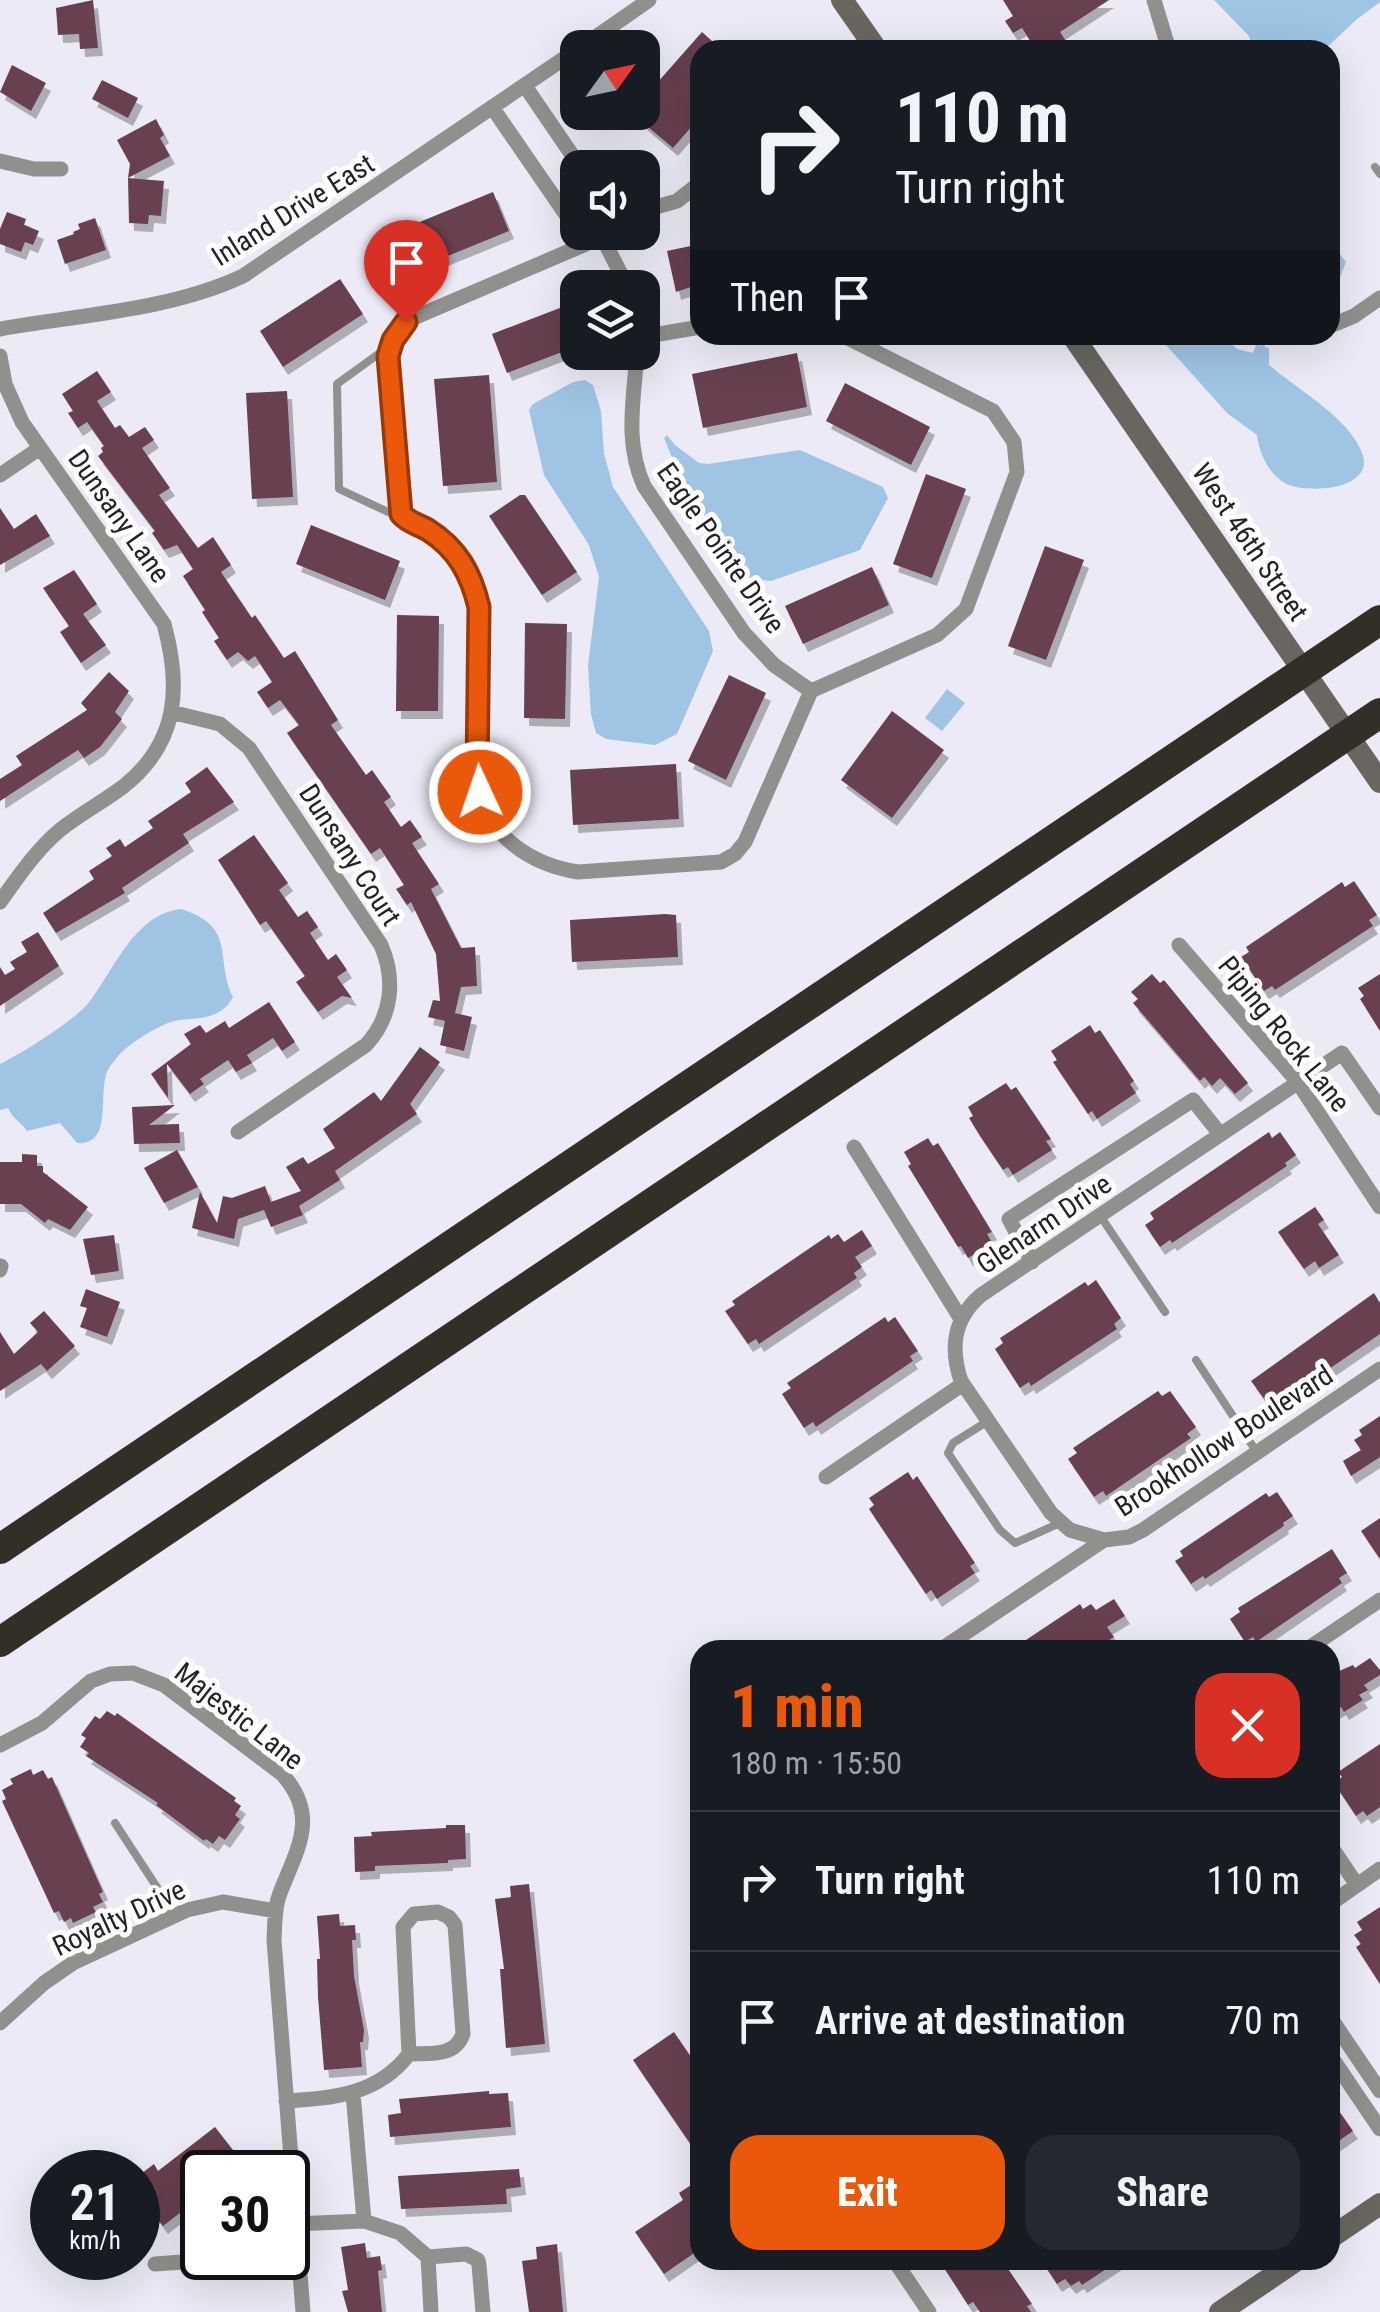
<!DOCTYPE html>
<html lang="en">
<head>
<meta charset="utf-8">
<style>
	body { margin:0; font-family:"Roboto Condensed",sans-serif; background:#242831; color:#f1f3f6; height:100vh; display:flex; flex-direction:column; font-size:38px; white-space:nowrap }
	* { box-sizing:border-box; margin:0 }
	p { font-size:32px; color:#9ea1a6 }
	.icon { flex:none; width:55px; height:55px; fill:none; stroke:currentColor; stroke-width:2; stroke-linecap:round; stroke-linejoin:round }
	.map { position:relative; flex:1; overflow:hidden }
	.sheet { position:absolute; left:690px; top:1640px; width:650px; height:630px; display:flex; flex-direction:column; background:#171b24; border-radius:30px; box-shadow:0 10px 40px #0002 }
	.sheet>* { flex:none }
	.banner { position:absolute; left:690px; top:40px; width:650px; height:305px; border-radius:30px; box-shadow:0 10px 40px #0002; background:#171b24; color:#f1f3f6; overflow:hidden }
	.needle { width:65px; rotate:57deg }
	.buttons { position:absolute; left:560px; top:30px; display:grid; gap:20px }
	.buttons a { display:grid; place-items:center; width:100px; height:100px; border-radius:20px; background:#171b24; box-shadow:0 10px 40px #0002; font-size:50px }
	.speed { position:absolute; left:30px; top:2150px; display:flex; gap:20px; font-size:50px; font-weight:700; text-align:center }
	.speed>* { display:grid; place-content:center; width:130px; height:130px; border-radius:50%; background:#171b24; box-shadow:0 10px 40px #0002; line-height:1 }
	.speed small { font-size:25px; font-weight:400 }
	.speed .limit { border:5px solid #111; border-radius:15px; background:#fff; color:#111 }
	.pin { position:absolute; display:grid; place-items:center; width:85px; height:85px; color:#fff; margin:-102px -42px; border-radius:50% 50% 50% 0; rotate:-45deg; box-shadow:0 0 10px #0007 }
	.pin .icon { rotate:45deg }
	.me { position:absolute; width:110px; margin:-55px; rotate:357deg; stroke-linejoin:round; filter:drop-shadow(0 0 8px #0008) }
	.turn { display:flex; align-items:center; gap:35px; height:210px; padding:0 40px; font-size:45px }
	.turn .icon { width:130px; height:130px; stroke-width:2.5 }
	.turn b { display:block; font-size:70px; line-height:85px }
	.then { display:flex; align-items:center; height:95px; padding:0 40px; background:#0003; gap:20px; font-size:38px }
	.round { display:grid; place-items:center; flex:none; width:105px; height:105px; border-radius:30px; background:#242831 }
	.headline { display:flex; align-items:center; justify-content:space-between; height:170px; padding:0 40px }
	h1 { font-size:60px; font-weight:800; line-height:75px; color:#ea580c }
	.primary-button { display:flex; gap:20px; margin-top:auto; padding:20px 40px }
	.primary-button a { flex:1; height:115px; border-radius:30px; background:#ea580c; color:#fff; font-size:40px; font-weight:800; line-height:115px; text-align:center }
	.primary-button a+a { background:#242831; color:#f1f3f6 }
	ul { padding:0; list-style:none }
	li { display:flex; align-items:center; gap:30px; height:140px; padding:0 40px; border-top:2px solid #363941 }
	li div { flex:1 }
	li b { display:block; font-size:38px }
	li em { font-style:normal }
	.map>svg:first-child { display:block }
	.water { fill:#9fc4e4 }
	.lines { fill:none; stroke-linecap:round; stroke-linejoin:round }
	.stream { stroke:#9fc4e4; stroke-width:5 }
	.building { fill:#673f50; filter:url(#shadow) }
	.lane { stroke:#92908c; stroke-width:8 }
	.street { stroke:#92908c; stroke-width:15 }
	.secondary { stroke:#68665f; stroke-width:22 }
	.highway { stroke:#322f26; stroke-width:30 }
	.route-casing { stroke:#983908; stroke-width:25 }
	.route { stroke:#ea580c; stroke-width:18 }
	.labels { text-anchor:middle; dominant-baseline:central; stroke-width:10; stroke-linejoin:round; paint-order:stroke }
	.street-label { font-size:28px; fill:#232327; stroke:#fff }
</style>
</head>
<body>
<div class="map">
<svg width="1380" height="2312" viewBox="0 0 1380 2312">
	<defs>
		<filter id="shadow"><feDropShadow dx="5" dy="8" stdDeviation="0" flood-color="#0004"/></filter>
	</defs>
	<rect width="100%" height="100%" fill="#ebeaf6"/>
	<path class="water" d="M1214 0H1380V2L1356 20 1324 50H1253L1249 36Z
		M1330 241 1346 262 1340 277 1330 283Z
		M1157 335H1222L1237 349 1253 353 1256 345 1269 348V365C1295 387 1325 404 1347 429 1354 437 1365 453 1364 464 1361 491 1307 492 1289 485 1270 477 1259 454 1257 435L1227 413Z
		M585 380 593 385 601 411 604 453 613 487 709 631 713 651 677 734 655 745 606 739 596 733 591 714 588 665 599 577 589 545 544 475 529 410 533 404 573 382Z
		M667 435 675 445 699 463 708 464 800 450 883 487 888 498 860 550 771 581 751 579C716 537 684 489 664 438Z
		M947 689 965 703 942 731 925 718Z
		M181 909C238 927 214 959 233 997 222 1019 199 1018 179 1020 165 1021 128 1044 119 1055 114 1062 108 1067 106 1075 99 1098 112 1146 77 1143L60 1123 27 1131C21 1122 13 1119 8 1108L0 1110V1064C21 1054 77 1019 90 1001 115 968 135 914 181 909Z"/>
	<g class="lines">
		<path class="stream" d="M1262 346V340"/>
	</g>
	<path class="building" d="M93 0 98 48 80 49 79 34 58 35 56 8Z
		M1003 0H1109L1060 32 1066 41 1053 49 1048 42 1036 50 1022 28 1013 33 1005 21 1013 16Z
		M702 32 722 50H700V117L673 148 642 122V100Z
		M12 65 46 83 31 111 0 92Z
		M102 80 138 98 128 118 92 99Z
		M156 119 164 135 160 138 170 156 128 178 130 164 117 140Z
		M128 178 164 181 161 216 149 215 148 224 129 223Z
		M493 192 509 231 421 267 405 228Z
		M7 212 26 219 24 225 39 231 33 245 25 242 21 252 0 244V229Z
		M95 218 106 250 65 264 57 240 74 234 73 232 80 229 78 224Z
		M700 244V284L676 292 667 251Z
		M340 279 363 314 283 367 260 331Z
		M578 301V346L507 373 492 334Z
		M797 353 807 407 703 428 692 374Z
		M97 371 111 392 97 401 115 428 120 425 129 437 145 427 154 440 142 448 170 488 159 495 198 548 213 537 231 565 221 572 252 618 255 615 284 658 295 651 338 720 331 725 366 775 372 770 391 797 384 802 401 827 410 820 422 837 412 843 439 884 431 889 461 948 475 947 477 986 461 987 455 1013 472 1017 464 1051 440 1045 445 1021 428 1017 433 1000 440 1001 436 954 411 902 407 905 396 889 404 885 380 848 371 854 287 733 299 725 280 700 268 708 257 692 272 682 255 656 248 661 238 652 227 660 214 641 219 638 202 612 205 610 183 576 193 569 177 545 164 550 152 533 155 531 98 456 103 452 101 448 104 446 87 422 78 428 68 413 73 411 62 394Z
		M489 375 497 482 443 486 434 379Z
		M845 383 930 427 911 465 826 421Z
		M287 391 293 497 252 499 246 393Z
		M926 474 966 489 932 578 893 564Z
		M520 495H525L577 572 542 595 489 516Z
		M0 508 14 529 36 514 50 536 0 565Z
		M311 525 400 561 385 600 296 564Z
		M1045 546 1084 560 1046 660 1008 646Z
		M872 567 889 605 803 644 785 606Z
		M74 570 97 604 83 614 106 645 81 663 60 632 69 626 43 588Z
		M397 615 439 616 438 711H396Z
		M525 623 567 624 565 719 524 718Z
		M109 672 129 691 115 712 122 719 100 747 84 758 78 750 0 801V779L22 765 16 756 87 710 81 703Z
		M729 675 766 693 726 780 688 761Z
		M892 711 944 750 892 818 841 780Z
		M676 764 679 819 573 825 570 770Z
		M207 767 234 802 183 834 189 843 122 888 125 893 56 933 43 913 94 879 89 871 112 856 106 848 120 839 125 847 153 828 148 821 191 792 185 783Z
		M254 835 288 883 279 890 298 917 307 911 318 927 310 933 328 960 336 954 347 970 337 977 352 998 342 996 318 1012 296 982 305 976 266 921 260 925 218 860Z
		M1354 881 1377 915 1369 920 1373 926 1275 990 1272 986 1264 991 1241 957 1249 952 1246 947 1342 882 1345 887Z
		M665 914 676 915 678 957 572 962 570 920Z
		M38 932 59 966 0 1006V967L5 975 15 969 10 962 27 952 21 942Z
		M1152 974 1160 983 1164 980 1248 1083 1235 1094 1220 1078 1212 1086 1204 1077 1200 1081 1133 1003 1138 999 1131 992Z
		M1380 974V1031L1360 999 1364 996 1358 988Z
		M269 1002 295 1042 282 1051 273 1038 247 1055 252 1063 236 1072 228 1060 200 1079 204 1084 190 1094 167 1064 168 1098 151 1074 191 1044 184 1034 200 1025 206 1033 225 1021 229 1028Z
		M1090 1025 1095 1033 1100 1030 1134 1081 1130 1084 1136 1093 1097 1119 1092 1111 1088 1114 1053 1062 1057 1060 1051 1051Z
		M420 1047 440 1062 410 1104 417 1114 335 1171 340 1180 299 1206 303 1215 271 1227 264 1210 238 1219 234 1239 192 1228 200 1192 217 1223 223 1196 232 1198 265 1186 271 1202 301 1191 286 1167 303 1157 308 1164 335 1148 323 1129 374 1092 381 1101Z
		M1006 1083 1011 1090 1016 1087 1039 1121 1051 1139 1046 1141 1052 1150 1013 1175 1008 1167 1003 1170 980 1136 969 1118 973 1116 968 1107Z
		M175 1105 149 1125 179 1124 180 1143 134 1144 132 1107Z
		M1269 1132 1272 1138 1280 1132 1296 1155 1285 1163 1287 1166 1172 1243 1170 1240 1160 1247 1145 1225 1154 1219 1150 1213Z
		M928 1138 933 1146 938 1143 992 1232 987 1234 993 1244 968 1258 961 1246 958 1247 908 1166 911 1164 904 1152Z
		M177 1150 198 1187 164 1203 144 1168Z
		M22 1154 37 1155V1166H43V1172L88 1207 70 1230 48 1219 45 1223 21 1204H0V1162H22Z
		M1315 1207 1324 1220 1318 1224 1339 1255 1319 1268 1315 1261 1304 1269 1278 1232Z
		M862 1230 872 1246 855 1257 862 1267 854 1273 857 1278 759 1344 756 1339 748 1344 725 1311 735 1305 732 1301 829 1235 831 1239 838 1234 844 1242Z
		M114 1235 119 1271 91 1275 83 1239Z
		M1096 1280 1121 1318 1114 1324 1117 1329 1031 1386 1029 1382 1020 1388 995 1349 1003 1343 1000 1338 1085 1282 1088 1286Z
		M86 1289 120 1302 107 1337 80 1327 87 1308 80 1306Z
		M1374 1293 1380 1303V1334L1278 1404 1275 1399 1268 1404 1251 1381Z
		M44 1311 75 1346 47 1371 41 1364 0 1391V1332L14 1354 38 1332 30 1323Z
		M885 1317 888 1322 895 1317 918 1351 910 1356 913 1361 816 1427 813 1422 804 1428 782 1394 791 1388 787 1383Z
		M1158 1391 1162 1396 1170 1391 1196 1427 1187 1434 1191 1438 1106 1496 1103 1491 1094 1497 1068 1459 1077 1453 1073 1448Z
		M1380 1416V1457L1351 1476 1343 1461 1361 1450 1354 1440 1362 1435 1359 1430Z
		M908 1472 913 1480 917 1476 975 1563 970 1566 975 1573 937 1599 931 1590 926 1594 869 1509 874 1505 869 1498Z
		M1277 1492 1293 1516 1283 1523 1284 1526 1205 1579 1203 1576 1191 1584 1175 1561 1183 1556 1180 1551 1266 1493 1269 1497Z
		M1380 1518V1559L1361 1531Z
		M1332 1549 1347 1573 1339 1578 1342 1583 1256 1642 1253 1637 1245 1642 1230 1619 1240 1612 1238 1608Z
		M1114 1599 1125 1616 1107 1627 1114 1637 1106 1642 1111 1650H1011L1080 1604 1083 1609 1091 1604 1096 1610Z
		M1370 1658 1380 1670V1675L1364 1685 1368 1690 1359 1695 1363 1700 1344 1712 1341 1707 1330 1714V1675L1353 1665 1355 1668Z
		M107 1711 115 1716 117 1713 236 1798 234 1801 241 1806 235 1815 240 1819 225 1840 219 1836 213 1844 206 1839 204 1841 156 1805 158 1803 86 1756 89 1753 80 1747 86 1738 81 1735 95 1716 100 1719Z
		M1380 1744V1807L1367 1816 1363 1811 1356 1816 1334 1783 1342 1777 1338 1772Z
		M31 1769 33 1775 43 1770 48 1779 52 1777 103 1892 99 1894 103 1902 93 1907 96 1912 73 1923 71 1918 64 1922 59 1911 54 1913 2 1801 6 1799 2 1790 13 1784 10 1779Z
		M446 1825H465L466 1859 448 1860V1863L375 1866V1871L355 1872 354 1837 372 1836 371 1832 446 1828Z
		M529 1884 545 2044 506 2048 500 1969H504L495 1899 511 1897 510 1886Z
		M1380 1907V1984L1356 1947 1361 1944 1354 1935 1362 1930 1357 1922Z
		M339 1914 340 1926 355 1925 356 1940H352L354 1976 364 2030 363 2042H360L362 2067 324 2070 318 1997 317 1959H320L317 1916Z
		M674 2032 700 2070V2158L633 2060Z
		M489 2091V2094L508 2093 511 2127 390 2137 388 2115 401 2113 399 2099Z
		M1330 2098 1353 2131 1330 2147Z
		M215 2127 244 2164 233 2172H202V2196L163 2226 138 2193V2176L154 2164 158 2171Z
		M519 2169 521 2187 506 2189 507 2204 401 2209 398 2176Z
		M700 2179V2249L664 2274 635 2232 683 2200 679 2193Z
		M365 2243 367 2258 380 2256 382 2270 378 2271 382 2312H348L342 2291 348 2290 341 2247Z
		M557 2244 563 2312H529L522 2261 537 2259 536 2247Z
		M939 2260H995L999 2266 1004 2263 1032 2304 1027 2306 1031 2312H980L973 2302 968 2305Z
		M1041 2260H1120L1082 2285 1079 2281 1071 2286 1065 2279 1057 2284Z"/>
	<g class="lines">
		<path class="lane" d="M1375 167 1380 174
			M388 347 337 384 339 489 401 518
			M1101 1217 1165 1312
			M1196 1360 1256 1451
			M988 1421 953 1443 948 1453 1000 1530 1015 1543 1060 1523
			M115 1823 175 1915"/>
		<path class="street" d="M1154 0 1169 50
			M580 48 649 0
			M525 86 581 168
			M492 107 578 232
			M0 161 34 169H61
			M642 211 677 201 700 183
			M600 232 586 244 411 319 398 330 389 356 401 514C409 523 418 524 428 530 458 549 470 574 479 607 477 641 478 675 478 709 478 734 475 762 479 787 487 837 533 865 578 872L721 862 735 854 745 842 811 691
			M600 233 628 288
			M1330 326 1354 316 1380 298
			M0 329C79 315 171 310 243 276L578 49
			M642 337 700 327
			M637 352C634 400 624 441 644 486L744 633 774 665 811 691
			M0 356 5 384 22 422 164 624C181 686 179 742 124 786 103 802 80 814 60 830 36 850 18 877 0 902
			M0 475 40 448
			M811 691 937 635 966 609 1017 472 1014 442 993 411 842 335
			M171 712 220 724 249 748 381 945C396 980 392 1017 366 1045L238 1132
			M1179 945 1297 1081 1380 1207
			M854 1147 961 1319
			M1032 1262 1009 1219 1193 1100 1220 1134
			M0 1270 1 1266
			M826 1477 963 1384
			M1104 1540 1070 1530 1051 1513 961 1381C950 1348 953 1319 981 1295L1342 1053 1380 1108
			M943 1648 1104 1540 1129 1537 1143 1530 1380 1369
			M1306 1650 1380 1600
			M0 1745 42 1723 91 1681 110 1674 133 1673 164 1685 282 1774C320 1816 297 1849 280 1893 274 1908 275 1924 274 1940L303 2312
			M1330 1845 1357 1885
			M1330 1904 1380 1869
			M438 1912 449 1917 455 1925 463 2034C455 2057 431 2053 409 2054L403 1927 414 1914Z
			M1330 2017 1380 2091
			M0 2023 44 1983 73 1963 187 1910 223 1902 276 1911
			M1330 2055 1380 2129
			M353 2093 364 2221 400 2233 428 2257
			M286 2101C333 2098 378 2095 409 2054
			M294 2224 364 2221
			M894 2260 929 2312
			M155 2264 237 2258
			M431 2312 428 2257 466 2254 478 2260 479 2265 483 2312"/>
		<path class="secondary" d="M842 0 877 50
			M1072 335 1380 782
			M1330 2238 1380 2204
			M1220 2312 1297 2260"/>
		<path class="highway" d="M0 1549 1380 620
			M0 1642 1380 713"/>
	</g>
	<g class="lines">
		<g class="route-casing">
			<path id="route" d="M406 322 393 340 388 356 401 514C409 523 418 524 428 530 458 549 471 574 479 607L477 775 480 792"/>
		</g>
		<use href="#route" class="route"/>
	</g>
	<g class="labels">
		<g class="street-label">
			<text transform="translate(293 210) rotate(-32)">Inland Drive East</text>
			<text transform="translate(119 516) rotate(55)">Dunsany Lane</text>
			<text transform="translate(1250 542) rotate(56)">West 46th Street</text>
			<text transform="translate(721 548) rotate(55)">Eagle Pointe Drive</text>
			<text transform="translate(350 855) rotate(57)">Dunsany Court</text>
			<text transform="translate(1284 1034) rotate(51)">Piping Rock Lane</text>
			<text transform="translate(1044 1224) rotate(-34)">Glenarm Drive</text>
			<text transform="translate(1224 1441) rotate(-33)">Brookhollow Boulevard</text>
			<text transform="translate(239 1716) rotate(38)">Majestic Lane</text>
			<text transform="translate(119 1918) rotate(-25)">Royalty Drive</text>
		</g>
	</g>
</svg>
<div class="buttons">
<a><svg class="needle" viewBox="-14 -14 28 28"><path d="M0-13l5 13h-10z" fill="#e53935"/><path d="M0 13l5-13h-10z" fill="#9ea1a6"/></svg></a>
<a><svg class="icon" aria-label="sound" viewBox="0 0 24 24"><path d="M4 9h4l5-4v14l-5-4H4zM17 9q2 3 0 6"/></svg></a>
<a><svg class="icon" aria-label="layers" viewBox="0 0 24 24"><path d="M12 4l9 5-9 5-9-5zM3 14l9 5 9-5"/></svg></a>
</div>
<div class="speed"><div>21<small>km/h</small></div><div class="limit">30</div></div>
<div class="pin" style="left:406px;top:322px;background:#d93025"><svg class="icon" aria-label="arrive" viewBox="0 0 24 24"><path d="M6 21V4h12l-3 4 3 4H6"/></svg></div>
<svg class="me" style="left:480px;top:792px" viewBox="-20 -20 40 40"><circle r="17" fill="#ea580c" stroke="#fff" stroke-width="3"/><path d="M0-11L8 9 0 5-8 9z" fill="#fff"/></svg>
<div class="banner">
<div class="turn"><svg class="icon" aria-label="right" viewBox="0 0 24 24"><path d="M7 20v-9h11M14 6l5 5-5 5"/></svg><div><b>110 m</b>Turn right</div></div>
<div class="then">Then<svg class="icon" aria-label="arrive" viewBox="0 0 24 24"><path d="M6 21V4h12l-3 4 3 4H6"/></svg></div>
</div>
<section class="sheet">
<div class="headline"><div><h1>1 min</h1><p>180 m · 15:50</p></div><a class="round" style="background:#d93025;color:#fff"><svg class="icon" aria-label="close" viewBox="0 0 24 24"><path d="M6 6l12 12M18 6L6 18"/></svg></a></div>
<ul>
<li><svg class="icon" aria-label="right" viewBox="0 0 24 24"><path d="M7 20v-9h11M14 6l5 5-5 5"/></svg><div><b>Turn right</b></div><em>110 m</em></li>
<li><svg class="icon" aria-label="arrive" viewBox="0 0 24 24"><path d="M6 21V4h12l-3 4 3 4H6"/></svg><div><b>Arrive at destination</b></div><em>70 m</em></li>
</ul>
<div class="primary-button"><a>Exit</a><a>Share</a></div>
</section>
</div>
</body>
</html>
